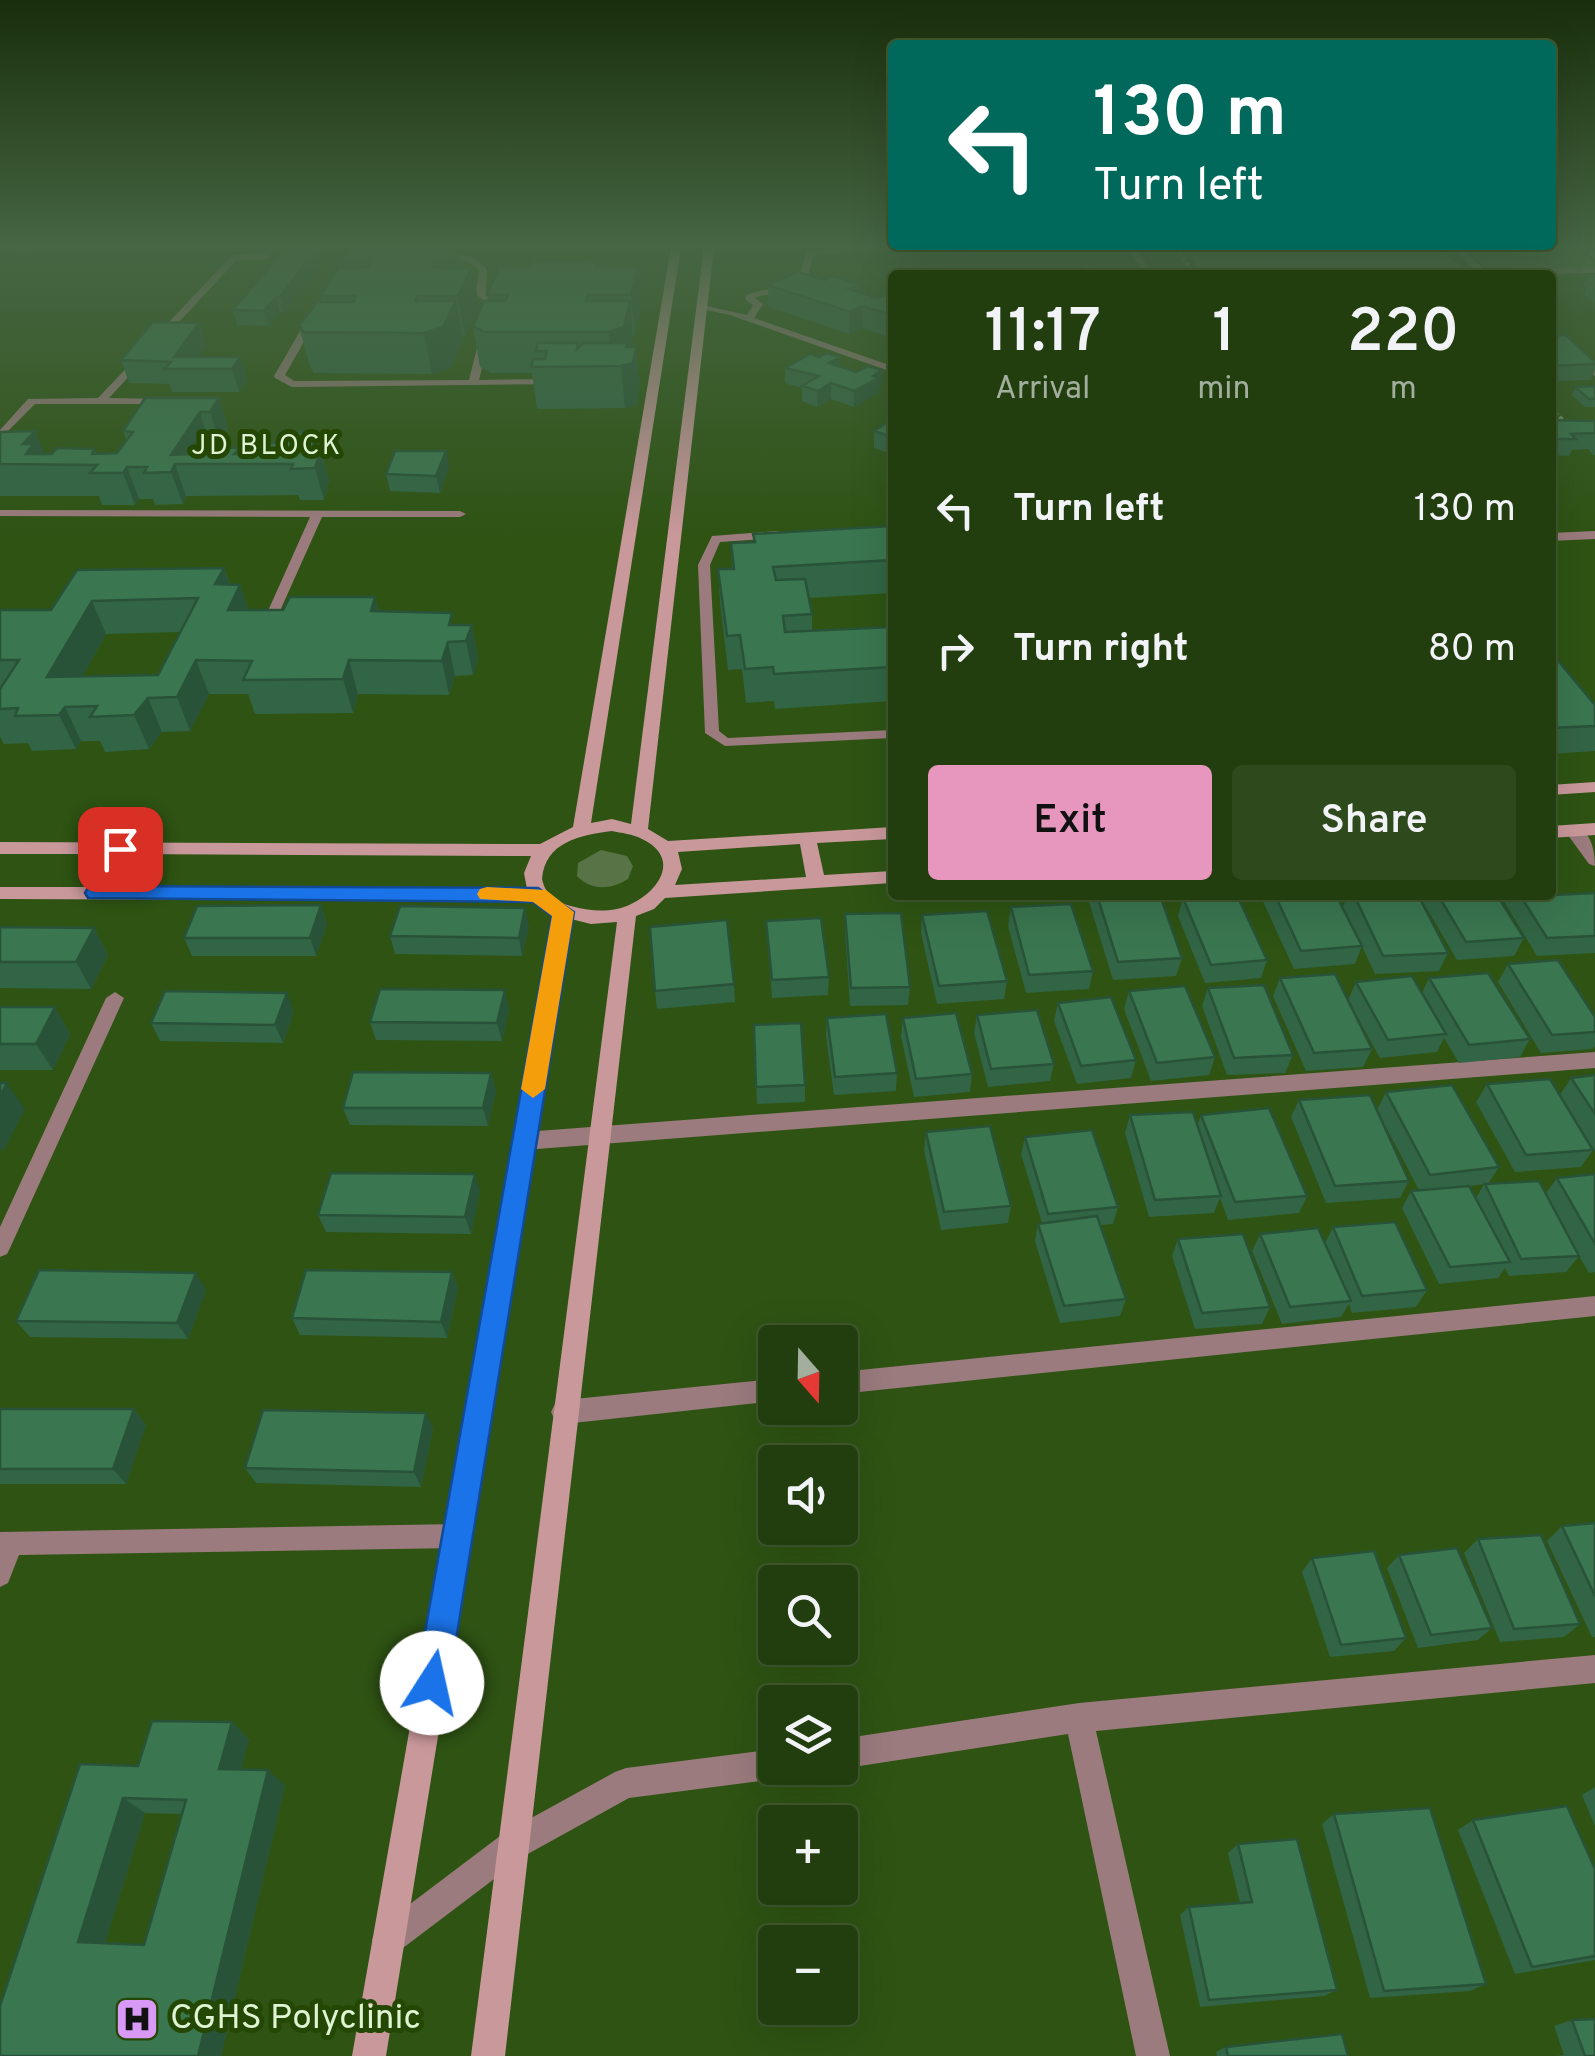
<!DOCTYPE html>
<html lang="en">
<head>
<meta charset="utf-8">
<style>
	body { margin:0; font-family:Overpass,sans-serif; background:#2e491c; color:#f1f3f6; height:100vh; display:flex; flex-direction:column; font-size:38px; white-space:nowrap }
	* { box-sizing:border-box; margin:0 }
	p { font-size:32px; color:#a2ae9e }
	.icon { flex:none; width:55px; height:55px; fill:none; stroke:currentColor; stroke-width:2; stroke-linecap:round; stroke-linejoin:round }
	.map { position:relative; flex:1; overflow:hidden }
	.drawer { position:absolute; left:888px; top:270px; width:668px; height:630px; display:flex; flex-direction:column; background:#223e0e; border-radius:10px; box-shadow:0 10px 40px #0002,0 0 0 2px #3f572e }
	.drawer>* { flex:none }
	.hud { position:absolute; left:888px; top:40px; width:668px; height:210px; border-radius:10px; box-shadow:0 10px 40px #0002,0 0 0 2px #3f572e; background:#00695c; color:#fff; overflow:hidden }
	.needle { width:65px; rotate:160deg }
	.controls { position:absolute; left:758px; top:1325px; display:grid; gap:20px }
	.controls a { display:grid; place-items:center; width:100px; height:100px; border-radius:10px; background:#223e0e; box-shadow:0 10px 40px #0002,0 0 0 2px #3f572e; font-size:50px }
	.pin { position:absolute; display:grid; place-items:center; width:85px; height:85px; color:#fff; margin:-42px; border-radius:20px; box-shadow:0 5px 15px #0006 }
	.me { position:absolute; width:110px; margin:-55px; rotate:10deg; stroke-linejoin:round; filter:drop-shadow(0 0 8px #0008) }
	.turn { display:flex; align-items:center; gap:35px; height:210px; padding:0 40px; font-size:45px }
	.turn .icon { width:130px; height:130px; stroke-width:2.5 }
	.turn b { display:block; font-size:70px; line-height:85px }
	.eta { display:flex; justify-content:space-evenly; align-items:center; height:170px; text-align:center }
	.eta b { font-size:60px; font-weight:600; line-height:70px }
	.action { display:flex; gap:20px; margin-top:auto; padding:20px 40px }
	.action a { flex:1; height:115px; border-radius:10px; background:#e797bd; color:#111; font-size:40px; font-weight:600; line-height:115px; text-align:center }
	.action a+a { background:#2e491c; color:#f1f3f6 }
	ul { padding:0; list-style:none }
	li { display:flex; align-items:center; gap:30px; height:140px; padding:0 40px }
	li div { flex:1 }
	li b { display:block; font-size:38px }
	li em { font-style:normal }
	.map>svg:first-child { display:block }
	.green { fill:#587447 }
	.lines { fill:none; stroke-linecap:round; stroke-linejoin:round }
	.path { stroke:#7b9966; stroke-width:4; stroke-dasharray:4 2.5; stroke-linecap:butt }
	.lane { fill:#9b7b7d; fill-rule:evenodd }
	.street { fill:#9b7b7d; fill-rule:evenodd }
	.secondary { fill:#c9989b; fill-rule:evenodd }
	.wall { fill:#326545; fill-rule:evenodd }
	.shaded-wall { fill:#295338 }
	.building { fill:#3a7650; stroke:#295338; stroke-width:2.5; fill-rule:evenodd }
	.route { fill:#1a73e8; stroke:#114b97; stroke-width:2.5 }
	.slow { fill:#f59e0b }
	.labels { text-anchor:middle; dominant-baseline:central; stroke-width:10; stroke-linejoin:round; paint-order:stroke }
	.far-neighbourhood-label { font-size:28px; letter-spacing:2.5px; fill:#def4d2; stroke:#244704 }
	.near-poi-label { font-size:35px; fill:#def4d2; stroke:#244704; text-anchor:start }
</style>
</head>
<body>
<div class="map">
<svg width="1595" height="2056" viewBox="0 0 1595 2056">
	<rect width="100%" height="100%" fill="#2e5313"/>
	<path class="green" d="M1184 247H1437L1469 275H1182L1179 272 1200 270Z
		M1463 247H1575L1595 262V267L1491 272Z
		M601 850 627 856 633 866 628 879C611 890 591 891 577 876L578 863Z"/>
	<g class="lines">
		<path class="path" d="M1174 247 1190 268
			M1550 408 1566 423"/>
		<path class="lane" d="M269 247H278L267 259 237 260 162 340H156V336L232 255 262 254Z
			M856 247H888L814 255 809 271 811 286 794 292 760 296 755 298 763 304 754 318 892 366V372L730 315 697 308 702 305 747 315 753 305 746 300V296C764 286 785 291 803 283L801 271 807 251Z
			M1126 247H1134L1154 275H1146Z
			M1451 247H1460L1487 271 1595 267V273L1481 275Z
			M1579 247H1588L1595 252V259Z
			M435 251C454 251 475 255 487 270L486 293 498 303 479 380 555 379 559 380V384L292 387 275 378 274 376 307 319 312 316 317 319 285 375 294 381 469 380 488 304 476 294 479 270C467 257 448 258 432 256Z
			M1550 330 1595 368V376L1550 338Z
			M139 355 147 357 109 398 164 399 168 400V404H35L0 439V430L28 399 98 398Z
			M0 510 460 511 466 514 460 517H322L271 631 265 635 259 631 310 517 0 516Z
			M777 531 781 532V538L720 542 710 565 719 731 728 738 892 730V738L725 746 705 733 698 565 712 536Z
			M1595 531V539L1550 541V533Z
			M115 992 124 998 10 1248 7 1254 0 1257V1227L106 998Z
			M457 1524 465 1528 469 1536 465 1544 457 1548 19 1555 8 1583 0 1587V1532Z"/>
		<path class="street" d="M1574 825C1591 831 1595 850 1595 866L1589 864 1565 831Z
			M1595 1052V1068L524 1150 516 1147 513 1141 516 1135 524 1132Z
			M1595 1296V1316L840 1394V1372Z
			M775 1379V1401L564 1424 555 1420 551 1412 555 1404 564 1400Z
			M1595 1655V1683L1096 1731 1170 2056H1136L1068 1734 840 1769 837 1768H840V1739L1079 1703Z
			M775 1749V1768H788L785 1774 775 1779 629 1798 526 1855 399 1951 388 1956 377 1951 372 1940 377 1929 504 1833 615 1772 626 1768Z"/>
		<path class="secondary" d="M671 247H681L591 823 612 819 631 824 704 247H714L648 829 668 841 892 827V839L817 843 824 875 892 871V883L665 898 654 909 636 916 505 2056H471L617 922 591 924 571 919 386 2056H352L553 914 534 901 0 899V887H89L108 854H0V842L540 844 573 827ZM612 831C621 833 633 834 642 839 686 860 653 899 621 908 605 912 590 911 575 907 558 903 546 897 542 879 545 842 580 835 612 831ZM800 844 806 877 675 885 682 869 678 852ZM126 854 531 856 524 873 527 889 107 887Z
			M1595 782V792L1550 795V785Z
			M1595 823V835L1550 838V826Z"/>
	</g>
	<path class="wall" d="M7 247H106L101 253 10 254Z
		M287 247H318L321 260 284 312H280L269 326 237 325 233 310Z
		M457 247 460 267 472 268 479 307 465 336H462L463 341 451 368 432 374 314 373 310 367 299 326 322 302 320 296 344 268 343 262Z
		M926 247H984V250L966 258Z
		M597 262 598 267H638L641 306 635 335H633L632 347H636L639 388 637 405 625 408 537 409 532 373H491L480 367 473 326 488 301 487 295 530 267Z
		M1593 273H1595V304L1584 295 1587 288 1583 285 1586 278 1591 277Z
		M824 280 860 284V292L878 298 892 292V338L862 328 849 334 769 307 768 285Z
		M199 323 206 346 198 357H240L247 381 239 392H172L169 384 129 383 121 360Z
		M1550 336 1595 362V370L1591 380 1550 381Z
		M819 357H840V367L881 386 879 388 878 393 854 407 831 399 817 407 802 401V388L785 383V368Z
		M1595 386V407H1585L1572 395 1575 387Z
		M219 398 228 428 220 443H209L207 447 240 448 242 454H259L275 443 311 432 316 450H321L329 481 324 500H300L298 495 186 496 183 504 155 505 153 499H139L135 505H102L99 496H0V432L35 431 44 454 94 449 96 454 117 453 127 441 123 431Z
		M892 420V454L874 448V431Z
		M1550 420 1595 421V455H1593L1588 449 1572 450 1569 456 1550 455Z
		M449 467 440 493 390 491 386 474Z
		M892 526V615L891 608 892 593 809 598 812 614V631L892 627V701L775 709 774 701 746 703 742 669 728 670 720 602 718 569H732L731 543 753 542V534Z
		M224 568 230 584 240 585 248 610H283L375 597 379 611 454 625H472L478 659 473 675 455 676 449 695 358 694 353 713 255 714 248 694H209L190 731 162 732 149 749 105 752 100 741H81L76 749 32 751 28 743 4 744 0 737V610H51ZM180 632 158 675 82 677 106 634Z
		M1550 651 1595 705V751L1550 754Z
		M1595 893V953L1537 956 1500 895H1550Z
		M1091 895H1097L1182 958 1176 976 1113 980 1089 902Z
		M1260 895H1336L1359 940 1343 906 1348 895H1418L1448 953 1439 971 1375 974 1362 946 1355 964 1294 969Z
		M1419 895H1497L1524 938 1514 956 1457 960Z
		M1183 898 1267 960 1261 978 1205 983 1178 916Z
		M321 905 327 924 316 956H192L184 938Z
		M1011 907 1093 971 1089 989 1026 993 1008 926Z
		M845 914 910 987 908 1005 850 1006 845 933Z
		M922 915 1007 981 1004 999 937 1004 921 933Z
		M766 921 829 977 828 995 772 998Z
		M529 926 522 956 395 954 390 936Z
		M0 927 94 928 108 955 91 989 0 988Z
		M1508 964 1595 1017V1046L1593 1049 1541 1053 1498 982Z
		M1280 978 1372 1049 1363 1067 1306 1071 1273 996Z
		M1429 978 1530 1039 1520 1057 1459 1063 1444 1038 1437 1052 1380 1058 1348 1000 1356 982 1422 993Z
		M734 984 735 1002 657 1009 655 991Z
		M1208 988 1293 1055 1285 1073 1227 1075 1202 1006Z
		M1129 991 1215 1057 1209 1075 1151 1081 1124 1009Z
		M1058 1003 1136 1060 1131 1078 1077 1084 1054 1021Z
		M0 1007H55L70 1034 53 1070H0Z
		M509 1008 502 1041 376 1040 370 1022Z
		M294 1011 283 1043 160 1041 151 1023Z
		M977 1015 1054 1064 1050 1081 988 1087 974 1033Z
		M827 1018 897 1073 896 1091 834 1095 826 1036Z
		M903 1018 972 1074 970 1092 914 1097 901 1036Z
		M754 1025 805 1085V1102L757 1104Z
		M491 1073 496 1091 488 1126 350 1125 343 1108Z
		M1595 1075V1151L1568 1109 1593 1150 1581 1167 1515 1172 1476 1102 1487 1084 1560 1095 1571 1078Z
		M1386 1092 1499 1167 1488 1184 1546 1193 1557 1178 1595 1174V1272L1589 1273 1579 1256 1566 1272 1509 1276 1505 1268 1498 1278 1439 1284 1402 1208 1411 1191 1419 1190 1377 1110ZM1484 1184 1476 1198 1470 1186Z
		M1299 1100 1409 1181 1400 1198 1326 1203 1291 1117Z
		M1130 1115 1197 1126 1201 1115 1307 1196 1299 1213 1228 1220 1220 1198 1214 1213 1149 1217 1125 1133Z
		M926 1132 1011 1206 1008 1223 941 1230 924 1150Z
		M1025 1137 1118 1207 1113 1224 1100 1225 1126 1299 1120 1316 1060 1323 1035 1241 1038 1224 1042 1223 1021 1154Z
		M480 1191 471 1234 326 1232 318 1215Z
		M1333 1227 1427 1290 1416 1307 1352 1313 1349 1304 1341 1317 1282 1324 1252 1251 1260 1234 1325 1243Z
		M1178 1239 1270 1307 1262 1324 1195 1329 1172 1256Z
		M452 1272 458 1289 447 1338 300 1335 292 1318Z
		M206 1290 188 1339 30 1337 16 1321Z
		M0 1409H134L146 1425 126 1484H0Z
		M433 1428 421 1487 256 1483 245 1468Z
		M1595 1523V1637H1592L1547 1541 1562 1526Z
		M1478 1539 1580 1624 1564 1637 1500 1642 1464 1553Z
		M1399 1555 1492 1628 1478 1640 1418 1648 1387 1568Z
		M1312 1558 1406 1638 1394 1651 1330 1657 1302 1572Z
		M249 1739 241 1769 285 1785 221 2056H0L138 1766ZM145 1813 182 1814 144 1945 105 1943Z
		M1595 1787V1826L1582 1795Z
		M1334 1814 1486 1984 1470 1991 1370 1998 1322 1824Z
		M1473 1820 1595 1869V1960L1515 1974 1458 1830Z
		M1238 1844 1337 1990 1324 1996 1200 2007 1180 1915 1189 1907 1240 1903 1228 1853Z
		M1572 2020 1595 2056H1556L1564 2055 1554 2026Z
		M1226 2047 1348 2056H1217L1216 2052Z"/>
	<path class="shaded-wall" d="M317 247 321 260 284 312 280 297Z
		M450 247H457L461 274 448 296 442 262Z
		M967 247H984V250L966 258Z
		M638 267 641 306 635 335 631 295Z
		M472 268 479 307 465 336 458 296Z
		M417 296 424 333 456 301 463 341 451 368 432 374 424 333 415 301Z
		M276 297 280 312 269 326 264 311Z
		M630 301 633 341 628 365 636 347 639 388 637 405 625 408 621 366H612L609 332Z
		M862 306V328L849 334 850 312Z
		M199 323 206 346 190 369 174 357Z
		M240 357 247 381 239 392 232 369Z
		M840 357V373L829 363Z
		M882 370 881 386 879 388 878 393 854 407V391L873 376Z
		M831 383V399L817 407 818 391Z
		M219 398 228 428 220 443 210 412Z
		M200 412 209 443 196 464H175L186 496 183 504 171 472V455Z
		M35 431 48 462 30 464 23 444Z
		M311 432 318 459 321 450 329 481 324 500 315 468 306 442Z
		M446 451 449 467 440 493 436 476Z
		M127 467 139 499 135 505 123 473Z
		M224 568 234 597 240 585 251 618 227 617 215 584Z
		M375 597 384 630 371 611Z
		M92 601 106 634 65 707 81 741 76 749 59 715 47 677Z
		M472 625 478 659 473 675 466 641Z
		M448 642 455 676 449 695 442 661Z
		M196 660 209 694 190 731 177 697Z
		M349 660 358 694 353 713 343 679Z
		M148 698 162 732 149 749 134 715Z
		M321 905 327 924 316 956 310 938Z
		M525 908 529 926 522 956 519 938Z
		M94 928 108 955 91 989 76 962Z
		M505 990 509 1008 502 1041 497 1023Z
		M287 993 294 1011 283 1043 275 1025Z
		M55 1007 70 1034 53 1070 36 1044Z
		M491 1073 496 1091 488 1126 483 1108Z
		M7 1083 25 1109 3 1152 0 1147V1096Z
		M475 1174 480 1191 471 1234 465 1217Z
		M452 1272 458 1289 447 1338 441 1322Z
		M196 1273 206 1290 188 1339 177 1323Z
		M134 1409 146 1425 126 1484 113 1469Z
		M426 1413 433 1428 421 1487 414 1472Z
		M232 1722 249 1739 237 1785 219 1769Z
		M268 1770 285 1785 221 2056H198Z
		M123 1798 145 1813 102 1953 78 1942Z"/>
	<path class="building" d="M287 247H317L280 297H276L264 311 233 310Z
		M351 247H450L442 262H435L432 267 472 268 458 296H417L415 301H456L443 327 424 333 304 332 299 326 317 302H353L356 296H320L338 268 368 267 371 262H343Z
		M532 261 597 262 596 267H638L631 295H588L586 301H630L624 327 609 332H484L473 326 484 301H505L508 295H487L499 267H530Z
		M1087 264 1127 275H1081L1071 272Z
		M798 272 824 280 834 276 860 284 849 289 878 298 892 292V315L862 306 850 312 768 285Z
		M153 322 199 323 174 357H240L232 369H164L171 362 121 360Z
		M1566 335 1595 362V364L1550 366V336Z
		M538 343H578L577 349 583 343H626V347H636L633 363 621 366 531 367 533 359H545L547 351H536Z
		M827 353 840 357 829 363 856 372 868 366 882 370 873 376 879 378 854 391 831 383 818 391 802 386 819 376 785 368 810 354 819 357Z
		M1595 386V399H1589L1575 387Z
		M145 398H219L210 412H200L171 455 193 454 198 447 240 448 234 454H259L267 443H275L279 432H311L306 442H314L311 450H321L315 468 291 469 293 464H175L171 472 144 473 147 467H127L123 473H90L97 465 0 464V432L35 431 23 444H33L26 454H52L57 448 94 449 92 454 117 453 133 432 123 431Z
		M892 420V437L874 431Z
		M1550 420 1595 421V433L1571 434 1576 439H1550Z
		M395 451H446L436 476 386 474Z
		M892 526V560L773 567 776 580 805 579 812 614 783 616 785 632 892 627V667L774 674 773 667 745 669 740 635 727 636 718 569H734L731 543 755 542 753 534Z
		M224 568 215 584 240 585 228 610H283L290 597H375L371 611 452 613 449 625H472L466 641 448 642 442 661 349 660 343 679 243 680 252 661 196 660 177 697 148 698 134 715 90 717 97 706 65 707 59 715 15 716 18 708 0 709V689L19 660H0V610H51L77 570ZM198 598 158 675 47 677 92 601Z
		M1550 651 1595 705V726L1550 728Z
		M1550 889 1554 895 1595 893V936L1547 938 1520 895H1550Z
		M1097 895H1160L1182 958 1118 962Z
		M1237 895 1267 960 1211 965 1183 898Z
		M1275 895H1336L1362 946 1301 951Z
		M1354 895H1418L1448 953 1383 956Z
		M1438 895H1497L1524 938 1466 942Z
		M1071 904 1093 971 1029 975 1011 907Z
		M321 905 310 938H184L197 906Z
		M400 906 525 908 519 938 390 936Z
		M987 911 1007 981 939 986 922 915Z
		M901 913 910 987 851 988 845 914Z
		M821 918 829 977 772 980 766 921Z
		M727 920 734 984 655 991 650 927Z
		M0 927 94 928 76 962H0Z
		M1558 960 1595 1017V1032L1552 1035 1508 964Z
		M1488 973 1530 1039 1469 1045 1429 978Z
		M1335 974 1372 1049 1314 1053 1280 978Z
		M1412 976 1446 1034 1388 1040 1356 982Z
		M1264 985 1293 1055 1234 1058 1208 988Z
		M1185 986 1215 1057 1157 1063 1129 991Z
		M380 989 505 990 497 1023 370 1022Z
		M165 991 287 993 275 1025 151 1023Z
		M1111 997 1136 1060 1081 1066 1058 1003Z
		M0 1007H55L36 1044H0Z
		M1037 1010 1054 1064 991 1069 977 1015Z
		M956 1013 972 1074 916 1079 903 1018Z
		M886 1014 897 1073 835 1077 827 1018Z
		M801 1023 805 1085 756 1087 754 1025Z
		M353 1072 491 1073 483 1108H343Z
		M1595 1075V1114L1571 1078Z
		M1550 1079 1593 1150 1526 1155 1487 1084Z
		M0 1083H7L0 1096Z
		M1452 1085 1499 1167 1430 1175 1386 1092Z
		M1370 1095 1409 1181 1335 1186 1299 1100Z
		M1269 1108 1307 1196 1235 1202 1201 1115Z
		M1193 1112 1221 1196 1155 1200 1130 1115Z
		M990 1126 1011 1206 944 1212 926 1132Z
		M1092 1130 1118 1207 1048 1214 1025 1137Z
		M331 1173 475 1174 465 1217 318 1215Z
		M1595 1174V1244L1557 1178Z
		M1539 1181 1579 1256 1521 1259 1485 1184Z
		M1469 1186 1510 1262 1450 1267 1411 1191Z
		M1097 1216 1126 1299 1064 1306 1038 1224Z
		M1395 1222 1427 1290 1362 1296 1333 1227Z
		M1318 1228 1351 1301 1290 1307 1260 1234Z
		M1243 1234 1270 1307 1202 1313 1178 1239Z
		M39 1270 196 1273 177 1323 16 1321Z
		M306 1270 452 1272 441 1322 292 1318Z
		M0 1409H134L113 1469H0Z
		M263 1410 426 1413 414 1472 245 1468Z
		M1595 1523V1596L1562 1526Z
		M1541 1535 1580 1624 1514 1629 1478 1539Z
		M1457 1548 1492 1628 1431 1635 1399 1555Z
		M1374 1551 1406 1638 1341 1645 1312 1558Z
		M152 1721 232 1722 219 1769 268 1770 198 2056H0V2006L80 1764 138 1766ZM123 1798 186 1800 144 1945 78 1942Z
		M1567 1806 1595 1869V1956L1532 1967 1473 1820Z
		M1430 1808 1486 1984 1384 1991 1334 1814Z
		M1297 1839 1337 1990 1209 2000 1189 1907 1252 1902 1238 1844Z
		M1595 2019V2056H1585L1572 2020Z
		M1342 2034 1348 2056H1228L1226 2047Z"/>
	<linearGradient id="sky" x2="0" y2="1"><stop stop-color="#192e0a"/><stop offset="0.46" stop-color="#466644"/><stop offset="1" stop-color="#466644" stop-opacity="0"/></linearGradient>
	<rect width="1595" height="535" fill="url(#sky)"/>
	<path class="route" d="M120 842 131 849 110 886 538 888 574 912 449 1683 444 1694 432 1699 421 1694 416 1683 552 916 533 902 88 898 85 893 113 844Z"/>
	<path class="slow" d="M487 887 546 890 574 912 545 1089 533 1098 521 1089 552 916 533 902 480 899 477 894 480 889Z"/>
	<defs>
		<g id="hospital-square" transform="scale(2.25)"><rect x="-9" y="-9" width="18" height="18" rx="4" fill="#d99af7" stroke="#244704"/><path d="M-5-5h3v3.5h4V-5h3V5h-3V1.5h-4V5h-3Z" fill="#111"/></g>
	</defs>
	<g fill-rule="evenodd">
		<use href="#hospital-square" x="137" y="2019"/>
	</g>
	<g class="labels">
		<g class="far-neighbourhood-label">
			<text x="267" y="447">JD BLOCK</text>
		</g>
		<g class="near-poi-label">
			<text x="170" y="2019">CGHS Polyclinic</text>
		</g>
	</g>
</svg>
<div class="controls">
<a><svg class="needle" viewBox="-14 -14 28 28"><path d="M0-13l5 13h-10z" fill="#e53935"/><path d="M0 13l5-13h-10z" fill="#a2ae9e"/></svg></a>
<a><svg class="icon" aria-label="sound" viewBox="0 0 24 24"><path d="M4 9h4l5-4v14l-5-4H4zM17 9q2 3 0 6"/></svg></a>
<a><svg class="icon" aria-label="search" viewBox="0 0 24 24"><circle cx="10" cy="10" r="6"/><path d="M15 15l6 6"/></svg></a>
<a><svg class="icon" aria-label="layers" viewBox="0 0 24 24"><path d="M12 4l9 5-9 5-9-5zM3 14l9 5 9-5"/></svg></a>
<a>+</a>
<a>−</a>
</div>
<div class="pin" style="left:120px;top:849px;background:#d93025"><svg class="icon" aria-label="arrive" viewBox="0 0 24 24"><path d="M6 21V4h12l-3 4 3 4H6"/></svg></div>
<svg class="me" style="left:432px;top:1683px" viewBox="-20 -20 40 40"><circle r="19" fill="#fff"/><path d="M0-13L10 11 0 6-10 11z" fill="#1a73e8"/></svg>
<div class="hud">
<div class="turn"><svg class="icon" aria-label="left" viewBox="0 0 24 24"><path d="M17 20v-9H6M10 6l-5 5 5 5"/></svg><div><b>130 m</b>Turn left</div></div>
</div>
<section class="drawer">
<div class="eta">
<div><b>11:17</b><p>Arrival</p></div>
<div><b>1</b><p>min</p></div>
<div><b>220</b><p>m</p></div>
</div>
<ul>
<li><svg class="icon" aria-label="left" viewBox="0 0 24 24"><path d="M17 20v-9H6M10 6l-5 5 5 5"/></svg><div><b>Turn left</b></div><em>130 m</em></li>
<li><svg class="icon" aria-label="right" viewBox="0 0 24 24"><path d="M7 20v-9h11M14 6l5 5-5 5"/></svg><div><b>Turn right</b></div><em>80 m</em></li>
</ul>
<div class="action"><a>Exit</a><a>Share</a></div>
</section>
</div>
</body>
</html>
